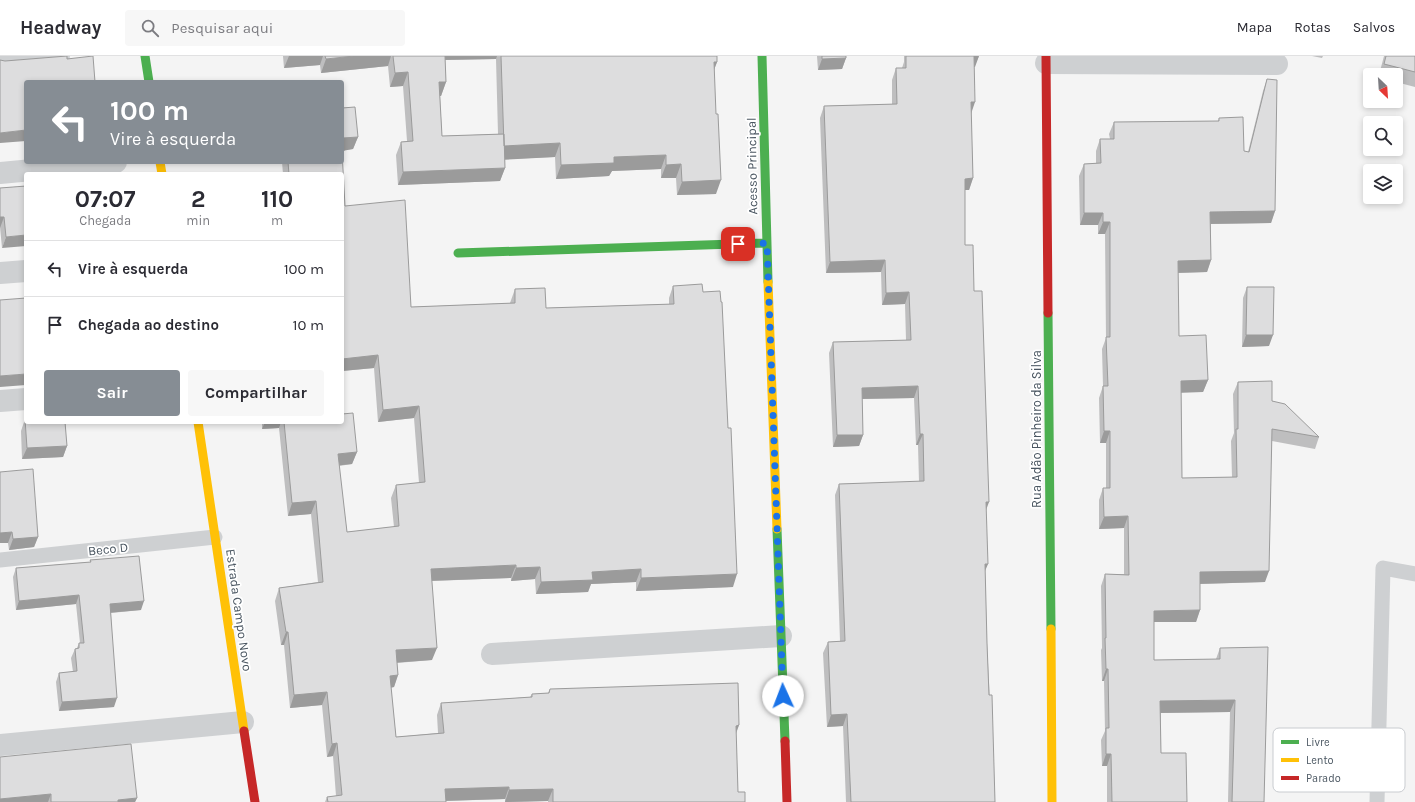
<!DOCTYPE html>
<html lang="pt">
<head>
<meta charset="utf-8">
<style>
	body { margin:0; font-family:Karla,sans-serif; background:#f7f7f7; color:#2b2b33; height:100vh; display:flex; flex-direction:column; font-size:15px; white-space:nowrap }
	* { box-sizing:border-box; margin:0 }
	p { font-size:13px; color:#7c7c81 }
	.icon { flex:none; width:22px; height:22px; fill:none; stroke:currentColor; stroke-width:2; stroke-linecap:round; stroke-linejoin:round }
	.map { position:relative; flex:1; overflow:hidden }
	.panel { position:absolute; left:24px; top:116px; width:320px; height:252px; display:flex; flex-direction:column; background:#fff; border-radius:4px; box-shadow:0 2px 6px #0003 }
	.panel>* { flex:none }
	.hud { position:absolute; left:24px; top:24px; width:320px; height:84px; border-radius:4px; box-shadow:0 2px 6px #0003; background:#868d94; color:#fff; overflow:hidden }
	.needle { width:26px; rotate:155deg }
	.fabs { position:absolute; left:1363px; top:12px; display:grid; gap:8px }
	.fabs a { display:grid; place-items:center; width:40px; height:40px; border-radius:4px; background:#fff; box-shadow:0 2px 6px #0003; font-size:20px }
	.pin { position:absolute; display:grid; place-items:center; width:34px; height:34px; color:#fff; margin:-17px; border-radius:8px; box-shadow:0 2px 6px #0006 }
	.me { position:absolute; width:44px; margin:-22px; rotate:358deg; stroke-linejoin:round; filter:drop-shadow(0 0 3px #0008) }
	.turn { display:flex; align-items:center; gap:14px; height:84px; padding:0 20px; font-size:18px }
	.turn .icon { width:52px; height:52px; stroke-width:2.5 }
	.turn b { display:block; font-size:28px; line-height:34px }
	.eta { display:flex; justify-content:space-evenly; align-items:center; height:68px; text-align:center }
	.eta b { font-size:24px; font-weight:700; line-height:28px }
	.cta { display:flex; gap:8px; margin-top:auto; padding:8px 20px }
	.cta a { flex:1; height:46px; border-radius:4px; background:#868d94; color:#fff; font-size:16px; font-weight:700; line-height:46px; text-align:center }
	.cta a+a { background:#f7f7f7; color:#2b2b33 }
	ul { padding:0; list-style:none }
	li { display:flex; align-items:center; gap:12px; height:56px; padding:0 20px; border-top:1px solid #e1e1e2 }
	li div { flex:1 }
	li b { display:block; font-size:15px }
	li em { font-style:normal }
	header { display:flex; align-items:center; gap:24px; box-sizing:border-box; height:56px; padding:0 20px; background:#fff; border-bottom:1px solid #e1e1e2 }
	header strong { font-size:19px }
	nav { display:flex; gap:22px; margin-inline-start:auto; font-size:14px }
	.search { width:280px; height:36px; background:#f7f7f7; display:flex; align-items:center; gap:10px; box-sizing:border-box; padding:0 14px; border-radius:4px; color:#7c7c81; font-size:15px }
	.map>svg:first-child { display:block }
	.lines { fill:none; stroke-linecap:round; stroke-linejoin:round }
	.lane { stroke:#ced0d2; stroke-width:15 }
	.street { stroke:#ced0d2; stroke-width:22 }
	.fast { stroke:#4caf50; stroke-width:9 }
	.slow { stroke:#ffc107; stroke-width:9 }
	.jam { stroke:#c62828; stroke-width:9 }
	.wall { fill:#bebebf; fill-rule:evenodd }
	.shaded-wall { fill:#9b9b9b }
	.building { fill:#ddddde; stroke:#9b9b9b }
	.route { stroke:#1a73e8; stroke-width:7; stroke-dasharray:0 12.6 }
	.labels { text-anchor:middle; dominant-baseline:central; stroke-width:3.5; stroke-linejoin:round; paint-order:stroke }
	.street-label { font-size:13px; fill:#4a5661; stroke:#fff }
	.key { fill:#fff; stroke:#c9ccd0; stroke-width:1 }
	.key-label { font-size:11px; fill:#4a5661 }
</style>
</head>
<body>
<header>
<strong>Headway</strong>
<div class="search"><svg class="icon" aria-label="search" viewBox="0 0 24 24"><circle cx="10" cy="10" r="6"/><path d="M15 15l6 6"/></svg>Pesquisar aqui</div>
<nav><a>Mapa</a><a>Rotas</a><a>Salvos</a></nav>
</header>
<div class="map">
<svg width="1415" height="746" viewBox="0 0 1415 746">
	<rect width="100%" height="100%" fill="#f4f4f4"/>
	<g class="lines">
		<path class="lane" d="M0 504 215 481
			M1377 746 1383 512 1415 518"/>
		<path class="street" d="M0 4 59 0
			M1046 7 1277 8
			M0 117 116 106
			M0 217 26 215
			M0 345 26 343
			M492 598 781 580
			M0 689 243 666"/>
		<path class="fast" d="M145 0 149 26
			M762 0 768 226
			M458 197 767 187
			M1048 257 1051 573
			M777 473 785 685"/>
		<path class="slow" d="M160 106 162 118
			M768 226 777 473
			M198 366 244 675
			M1051 573 1052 746"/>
		<path class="jam" d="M1046 0 1048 257
			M244 675 255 746
			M785 685 787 746"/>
	</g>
	<path class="wall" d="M283 0H717V6L714 14 716 138 677 139 676 122H661V113L612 115 609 120 556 123 555 101 505 103V112L500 125 398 129 396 99 401 86 407 85 403 30 390 31 388 10 321 17 320 9 284 12ZM496 3 498 78 442 80 440 40H441L446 26 445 4Z
		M817 0H846V2L842 13 818 14Z
		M904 0H979L974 11 971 58 973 122 969 134H965V189L974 235 986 454 985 515 987 587 995 746H846L843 670 827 671 823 597 828 586 840 585 835 439 839 428 919 426 918 389H916L914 342 862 343 863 379 859 390 833 391 829 297 833 286 906 284 905 248 882 249 881 216 826 217 820 62 824 50 892 48V24L896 12H902L904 6Z
		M1312 0H1323L1322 2Z
		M1384 0H1415V31L1396 26V19H1379Z
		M1267 23 1275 155 1271 167 1211 168V204L1207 216 1178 217 1179 280 1208 324 1203 336H1181L1182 422 1232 421 1231 385 1234 377 1233 338 1238 326 1272 345 1319 381 1315 393 1272 385 1265 526 1200 528V554L1196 566H1154V604L1216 603 1220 592 1264 746H1228L1230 656 1161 657V697L1187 746H1107V710H1102L1101 684 1105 675 1104 625H1102L1101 594 1102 592 1101 530 1105 518H1124V472L1099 473V444L1103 432H1106V387H1100L1099 342 1103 330 1102 293 1106 282 1105 178H1098V169H1080L1079 120 1084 108 1096 107V95L1100 83H1110L1109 78 1114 66 1218 65 1219 62 1244 95 1248 96 1263 35Z
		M342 52 358 81 353 93 344 94 342 99 345 150 411 251 510 247 515 233 546 252 669 248V242L673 230 703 236 733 531 636 535V526L591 528 588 536 536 538 535 523 511 525V522L432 525V604L397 607 398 619 394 631 391 632 396 681 438 677 437 659 441 647 530 641 532 638 548 637 550 633 739 669 736 678 738 736 745 746H548V745L505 746V743L446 745V746H325L327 741 336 740 333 700 327 701 322 649 290 652 284 589H281L275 545 279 532 318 526 311 458 288 460 279 372 262 373V366H342L357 396 352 408 339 410 347 476 394 471 391 442 396 429 419 427 414 362 378 366 374 312 342 315V118H283L282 106H342Z
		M26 130 2 192 0 171V132Z
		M1247 231 1269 290 1242 291 1243 242Z
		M25 363 67 390 63 401 22 403 21 375Z
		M0 416 38 481 34 491 9 494 8 487H0Z
		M90 504 141 554 111 557 114 651 59 655 56 626 59 617 73 616 71 602 75 593 77 592 79 587H80L76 548 16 554 13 521 16 512 90 506Z
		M0 701 137 742 135 746H0Z"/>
	<path class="shaded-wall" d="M289 0H323L320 9 284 12Z
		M354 0H391L388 10 321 17 326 3Z
		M441 0H497L496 3 440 4Z
		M974 0H979L975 11H970Z
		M846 2 842 13 818 14 822 3Z
		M714 6H717L712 19Z
		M408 16 403 30 390 31 395 17Z
		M439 26H446L441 40H434Z
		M971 46H975L971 58Z
		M26 74V85L0 87V77Z
		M358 81 353 93 342 95 343 82Z
		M560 87 555 101 499 104 504 90Z
		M666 99 661 113 612 115 609 120 556 123 561 109 614 101Z
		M681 108 676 122H661L666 109Z
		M505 112 500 125 398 129 403 116Z
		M973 122 969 134H961L965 123Z
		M721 124 716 138 677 139 682 126Z
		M1275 155 1271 167 1206 168 1210 156Z
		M1084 157H1103L1098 169H1080Z
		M0 161H4L0 172Z
		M1103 166H1110L1105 178H1098Z
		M26 179V190L2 192 6 181Z
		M885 204 881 216 826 217 830 206Z
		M1211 204 1207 216 1173 217 1178 205Z
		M909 236 905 248 882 249 886 237Z
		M1246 279H1273L1269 290 1242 291Z
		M378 299 374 312 342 315V303Z
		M26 318V329L0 331V320Z
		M1208 324 1203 336 1176 337 1181 325Z
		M918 330 914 342 857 343 862 332Z
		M419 350 414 362 378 366 383 354Z
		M265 366H281L279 372 262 373Z
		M1104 375H1110L1106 387H1100Z
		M920 378H923L918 389H916Z
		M837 379H863L859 390 833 391Z
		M67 390 63 401 22 403 27 392Z
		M357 396 352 408 333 410 338 398Z
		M316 445 311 458 288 460 292 447Z
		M986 446H989L985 457Z
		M1128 460 1124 472 1099 473 1104 461Z
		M12 476 8 487H0V477Z
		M38 481 34 491 9 494 13 483Z
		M985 508H988L983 520Z
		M516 509 511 522 426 525 431 513Z
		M540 511 535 523 511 525 516 512Z
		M641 513 636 526 591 528 588 536 536 538 541 526 592 516Z
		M1269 515 1265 526 1196 528 1200 516Z
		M737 518 733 531 636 535 641 522Z
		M79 539 76 548 16 554 19 545Z
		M144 545 141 554 107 557 110 548Z
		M1200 554 1196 566H1150L1154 555Z
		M286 576H288L284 589H281Z
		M437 592 432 604 391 607 396 594Z
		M1106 613H1108L1104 625H1102Z
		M398 619 394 631 385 632 390 620Z
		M327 636 322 649 290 652 294 639Z
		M117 642 114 651 59 655 62 646Z
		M1235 644 1230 656 1156 657 1160 645Z
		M847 658 843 670 827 671 831 659Z
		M739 669 734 682 736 670Z
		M337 687 333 700 327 701 332 688Z
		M1106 698H1111L1107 710H1102Z
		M509 731 505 743 440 745 445 733Z
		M553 733 548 745 505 746 509 734Z
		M51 738 48 746H0V743Z
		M137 742 135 746H117L118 744Z"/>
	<path class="building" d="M67 0V3L93 0 95 26H26V74L0 77V4L5 5Z
		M325 0H354L326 3Z
		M393 0H445L446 26H439L442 80 504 78 505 112 403 116 401 86 413 85 408 16 395 17Z
		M501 0H717V6H714L716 58H718L721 124 682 126 681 108 666 109V99L614 101V107L561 109 560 87 504 90Z
		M822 0H846V2L822 3Z
		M906 0H974L975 46H971L973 122 965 123V189H973L974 235H982L989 446H986L988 508H985L987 587 989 639H992L995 746H851L847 658 831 659 828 586 845 585 839 428 924 425 923 378H920L918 330 862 332 863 379H837L833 286 911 284 909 236 886 237 885 204 830 206 824 50 897 48 896 12H906Z
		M1386 0H1415V16L1384 8Z
		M1267 23 1277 24 1275 155 1210 156 1211 204 1178 205 1179 280 1206 279 1208 324 1181 325 1182 422 1237 421 1236 373H1238V326L1272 325V345L1285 348 1319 381 1272 373 1269 515 1200 516V554L1154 555V604L1220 603V592L1268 591 1264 746H1232L1235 644 1160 645 1161 697H1186L1187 746H1112L1111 698H1106V672H1109L1108 613H1106L1105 582H1106L1105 518 1129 519 1128 460 1104 461 1103 432H1110V375H1104L1103 330H1108L1106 281H1110V166H1103V157H1084V108L1101 107 1100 83H1114V66L1219 65V62L1243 61 1244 95 1249 96Z
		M355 51 358 81 343 82 344 95H342V52Z
		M342 95 345 150 405 144 411 251 515 247V233L545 232 546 252 674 248 673 230 702 228 703 236 720 235 721 246H722L728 372H731L737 518 641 522V513L592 516 593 524 541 526 540 511 516 512V509L431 513 437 592 396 594 398 619 390 620 396 681 444 677 441 647 532 641V638L549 637 550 633 738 627 739 669 736 670 738 736H745V746H553V733L509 734V731L445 733 446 746H328L327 741 342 739 337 687 332 688 327 636 294 639 288 576H286L279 532 323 526 316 445 292 447 284 366H342V358L353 357 357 396 338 398 347 476 399 470 396 429 425 426 419 350 383 354 378 299 342 303V118H289L288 106H342Z
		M26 130V179L6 181 4 161H0V132Z
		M1247 231H1274L1273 279H1246Z
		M26 242V318L0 320V244Z
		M25 363H26V366H65L67 390 27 392Z
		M33 413 38 481 13 483 12 476 0 477V416Z
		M139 500 144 545 110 548 117 642 62 646 59 617 77 615 75 593 79 592V587H84L79 539 19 545 16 512 91 506 90 504Z
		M131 688 137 742 118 744V746H51V738L0 743V701Z"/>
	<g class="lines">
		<path class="route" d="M738 188 767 187 783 640"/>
	</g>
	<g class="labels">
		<g class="street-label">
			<text transform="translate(752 110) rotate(-91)">Acesso Principal</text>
			<text transform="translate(1036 373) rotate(-90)">Rua Adão Pinheiro da Silva</text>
			<text transform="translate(108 493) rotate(-6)">Beco D</text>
			<text transform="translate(239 554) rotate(82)">Estrada Campo Novo</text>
		</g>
	</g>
	<rect x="1273" y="672" width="132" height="64" rx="6" class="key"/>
	<rect x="1281" y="684" width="18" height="4" fill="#4caf50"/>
	<rect x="1281" y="702" width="18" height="4" fill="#ffc107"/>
	<rect x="1281" y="720" width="18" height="4" fill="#c62828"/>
	<g class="key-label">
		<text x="1306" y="690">Livre</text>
		<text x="1306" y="708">Lento</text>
		<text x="1306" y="726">Parado</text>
	</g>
</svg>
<div class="fabs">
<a><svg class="needle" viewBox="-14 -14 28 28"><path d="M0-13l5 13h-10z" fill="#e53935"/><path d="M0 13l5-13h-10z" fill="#7c7c81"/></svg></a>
<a><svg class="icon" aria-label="search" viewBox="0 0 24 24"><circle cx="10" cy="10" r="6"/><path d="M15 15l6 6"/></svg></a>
<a><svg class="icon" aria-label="layers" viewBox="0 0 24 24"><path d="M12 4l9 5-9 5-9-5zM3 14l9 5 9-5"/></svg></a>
</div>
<div class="pin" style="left:738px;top:188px;background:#d93025"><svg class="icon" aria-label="arrive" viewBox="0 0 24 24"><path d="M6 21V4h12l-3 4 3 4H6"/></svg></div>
<svg class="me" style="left:783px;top:640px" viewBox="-20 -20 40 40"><circle r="19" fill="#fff"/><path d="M0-13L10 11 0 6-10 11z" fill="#1a73e8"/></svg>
<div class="hud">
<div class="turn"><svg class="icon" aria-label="left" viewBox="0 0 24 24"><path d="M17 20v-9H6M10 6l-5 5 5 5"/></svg><div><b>100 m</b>Vire à esquerda</div></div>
</div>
<section class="panel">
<div class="eta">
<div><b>07:07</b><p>Chegada</p></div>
<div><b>2</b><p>min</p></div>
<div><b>110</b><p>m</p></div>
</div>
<ul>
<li><svg class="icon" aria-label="left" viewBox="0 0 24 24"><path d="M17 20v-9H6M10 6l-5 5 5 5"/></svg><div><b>Vire à esquerda</b></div><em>100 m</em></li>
<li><svg class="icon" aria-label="arrive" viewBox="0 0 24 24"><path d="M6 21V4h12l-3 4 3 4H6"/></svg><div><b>Chegada ao destino</b></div><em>10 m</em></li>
</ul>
<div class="cta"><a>Sair</a><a>Compartilhar</a></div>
</section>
</div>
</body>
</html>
